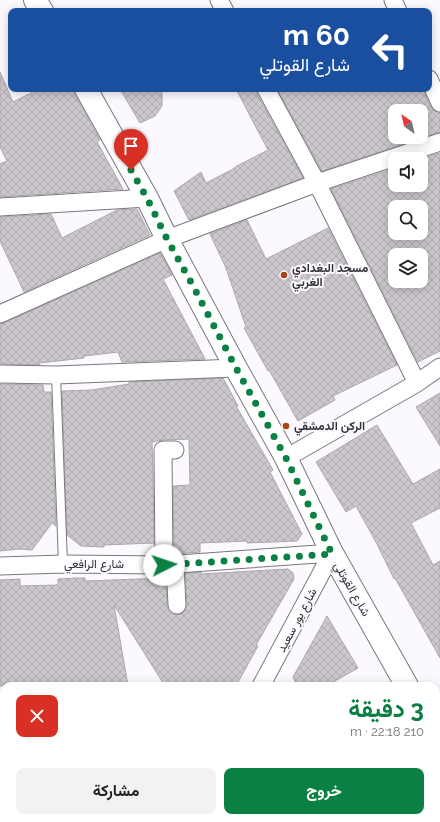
<!DOCTYPE html>
<html lang="ar">
<head>
<meta charset="utf-8">
<style>
	body { margin:0; font-family:Raleway,Vazirmatn,sans-serif; background:#f2f2f2; color:#202124; direction:rtl; height:100vh; display:flex; flex-direction:column; font-size:15px; white-space:nowrap }
	* { box-sizing:border-box; margin:0 }
	p { font-size:13px; color:#757577 }
	.icon { flex:none; width:22px; height:22px; fill:none; stroke:currentColor; stroke-width:2; stroke-linecap:round; stroke-linejoin:round }
	.map { position:relative; flex:1; overflow:hidden; direction:ltr }
	.details { position:absolute; left:0px; top:682px; width:440px; height:140px; display:flex; flex-direction:column; background:#fff; border-radius:12px 12px 0 0; box-shadow:0 2px 10px #0003; direction:rtl }
	.details>* { flex:none }
	.top-card { position:absolute; left:8px; top:8px; width:424px; height:84px; border-radius:8px; box-shadow:0 2px 10px #0003; direction:rtl; background:#1a4fa0; color:#fff; overflow:hidden }
	.needle { width:26px; rotate:326deg }
	.controls { position:absolute; left:388px; top:104px; display:grid; gap:8px }
	.controls a { display:grid; place-items:center; width:40px; height:40px; border-radius:8px; background:#fff; box-shadow:0 2px 10px #0003; font-size:20px }
	.pin { position:absolute; display:grid; place-items:center; width:34px; height:34px; color:#fff; margin:-41px -17px; border-radius:50% 50% 50% 0; rotate:-45deg; box-shadow:0 0 4px #0007 }
	.pin .icon { rotate:45deg }
	.me { position:absolute; width:44px; margin:-22px; rotate:86deg; stroke-linejoin:round; filter:drop-shadow(0 0 3px #0008) }
	.turn { display:flex; align-items:center; gap:14px; height:84px; padding:0 16px; font-size:18px }
	.turn .icon { width:52px; height:52px; stroke-width:2.5 }
	.turn b { display:block; font-size:28px; line-height:34px }
	.round { display:grid; place-items:center; flex:none; width:42px; height:42px; border-radius:8px; background:#f2f2f2 }
	.head { display:flex; align-items:center; justify-content:space-between; height:68px; padding:0 16px }
	h1 { font-size:24px; font-weight:700; line-height:30px; color:#0b8043 }
	.cta { display:flex; gap:8px; margin-top:auto; padding:8px 16px }
	.cta a { flex:1; height:46px; border-radius:8px; background:#0b8043; color:#fff; font-size:16px; font-weight:700; line-height:46px; text-align:center }
	.cta a+a { background:#f2f2f2; color:#202124 }
	.map>svg:first-child { display:block }
	.building { fill:url(#building-cross-hatch); stroke:#aca7ac; fill-rule:evenodd }
	.lines { fill:none; stroke-linecap:round; stroke-linejoin:round }
	.lane-casing { stroke:#79777c; stroke-width:10 }
	.street-casing { stroke:#79777c; stroke-width:19 }
	.secondary-casing { stroke:#79777c; stroke-width:24 }
	.lane { stroke:#fff; stroke-width:8 }
	.street { stroke:#fff; stroke-width:17 }
	.secondary { stroke:#fff; stroke-width:22 }
	.route { stroke:#0b8043; stroke-width:7; stroke-dasharray:0 12.6 }
	.poi-dot { fill:#a94512; stroke:#fbf9fe; stroke-width:1.5 }
	.labels { text-anchor:middle; dominant-baseline:central; stroke-width:4; stroke-linejoin:round; paint-order:stroke }
	.poi-label { font-size:12px; font-weight:bold; fill:#313032; stroke:#fbf9fe; text-anchor:start }
	.street-label { font-size:12px; fill:#313032; stroke:#fbf9fe }
</style>
</head>
<body>
<div class="map">
<svg width="440" height="822" viewBox="0 0 440 822">
	<defs>
		<pattern id="building-cross-hatch" width="8" height="8" patternUnits="userSpaceOnUse"><rect width="8" height="8" fill="#ccc7cc"/><path d="M0 0l8 8M0 8l8-8" fill="none" stroke="#b0abb0"/></pattern>
	</defs>
	<rect width="100%" height="100%" fill="#fbf9fe"/>
	<path class="building" d="M0 72 13 102 39 89H74L75 95 100 140 97 142 123 189 0 197V164L7 161 0 147Z
		M120 89H162V106L155 116 140 123Z
		M236 89H256L257 94 303 178 189 220 174 191 201 172 206 183 235 168V167L268 150Z
		M277 89H423L431 108 435 111 440 113V132L437 133 322 171ZM395 111H421V137H395Z
		M440 153V351L418 362 331 189 395 168V185H421V159ZM395 207H421V233H395ZM395 255H421V281H395Z
		M137 209 150 235 24 292 0 241V217L51 214 62 238 117 210Z
		M247 220 266 259 328 228 397 365 333 396 335 400 298 421 269 370 268 371 244 328 246 327 226 268 210 234Z
		M160 253 172 275 163 279 205 359 122 362 118 352 84 356V358L39 363 40 365 0 364V324L4 323Z
		M223 378 238 406H236L273 470 270 472 302 534 297 541 247 543V541L200 543V552L174 554 173 486 190 485 189 439 163 440 152 442 153 475 154 543 104 545V547L81 546 67 535 62 391 92 390 129 384V382Z
		M0 384 43 385 44 392H51L56 526 52 523 32 550 19 549 0 551Z
		M440 393V446L416 407Z
		M377 425 413 484 440 469V508L411 523 433 565 440 561V658L395 578 394 579 377 544 356 506 346 512 316 462Z
		M288 569 293 573 294 579 256 645 258 646 236 686H165L114 605 128 686H0V580L20 579V586L58 585V579L77 578H85V581L166 578 167 606 168 610 172 614 177 615 183 613 186 609 187 605 185 573 201 572V574Z
		M327 616 358 668 326 686H297L293 677Z"/>
	<g class="lines">
		<g class="lane-casing">
			<path id="lane" d="M56 375 63 564"/>
		</g>
		<g class="street-casing">
			<path id="street" d="M219 0 225 11
				M393 0 398 11
				M429 79 440 103
				M266 89 317 183 417 383
				M0 207 147 198
				M0 314 167 239 317 183 440 142
				M0 374 56 375 236 368
				M286 458 417 383 440 367
				M175 564 177 605
				M164 565 163 450H175
				M0 566 63 564 164 565 332 553
				M261 686 332 553
				M0 760H4
				M342 818 344 822
				M184 822 186 818"/>
		</g>
		<g class="secondary-casing">
			<path id="secondary" d="M35 0 42 11
				M86 89 147 198 167 239 236 368 286 458 332 553 407 686
				M436 736 440 743"/>
		</g>
		<use href="#lane" class="lane"/>
		<use href="#street" class="street"/>
		<use href="#secondary" class="secondary"/>
	</g>
	<g class="lines">
		<path class="route" d="M131 170 147 198 167 239 192 284 236 368 286 458 332 554 164 565"/>
	</g>
	<g class="poi-dot">
		<circle cx="284" cy="275" r="4"/>
		<circle cx="286" cy="426" r="4"/>
	</g>
	<g class="labels">
		<g class="poi-label">
			<text x="292" y="268">مسجد البغدادي<tspan x="292" dy="14">الغربي</tspan></text>
			<text x="294" y="426">الركن الدمشقي</text>
		</g>
		<g class="street-label">
			<text x="94" y="564">شارع الرافعي</text>
			<text transform="translate(352 589) rotate(60)">شارع القوتلي</text>
			<text transform="translate(297 620) rotate(-62)">شارع بور سعيد</text>
		</g>
	</g>
</svg>
<div class="controls">
<a><svg class="needle" viewBox="-14 -14 28 28"><path d="M0-13l5 13h-10z" fill="#e53935"/><path d="M0 13l5-13h-10z" fill="#757577"/></svg></a>
<a><svg class="icon" aria-label="sound" viewBox="0 0 24 24"><path d="M4 9h4l5-4v14l-5-4H4zM17 9q2 3 0 6"/></svg></a>
<a><svg class="icon" aria-label="search" viewBox="0 0 24 24"><circle cx="10" cy="10" r="6"/><path d="M15 15l6 6"/></svg></a>
<a><svg class="icon" aria-label="layers" viewBox="0 0 24 24"><path d="M12 4l9 5-9 5-9-5zM3 14l9 5 9-5"/></svg></a>
</div>
<div class="pin" style="left:131px;top:170px;background:#d93025"><svg class="icon" aria-label="arrive" viewBox="0 0 24 24"><path d="M6 21V4h12l-3 4 3 4H6"/></svg></div>
<svg class="me" style="left:164px;top:565px" viewBox="-20 -20 40 40"><circle r="19" fill="#fff"/><path d="M0-13L10 11 0 6-10 11z" fill="#0b8043"/></svg>
<div class="top-card">
<div class="turn"><svg class="icon" aria-label="left" viewBox="0 0 24 24"><path d="M17 20v-9H6M10 6l-5 5 5 5"/></svg><div><b>60 m</b>شارع القوتلي</div></div>
</div>
<section class="details">
<div class="head"><div><h1>3 دقيقة</h1><p>210 m · 22:18</p></div><a class="round" style="background:#d93025;color:#fff"><svg class="icon" aria-label="close" viewBox="0 0 24 24"><path d="M6 6l12 12M18 6L6 18"/></svg></a></div>
<div class="cta"><a>خروج</a><a>مشاركة</a></div>
</section>
</div>
</body>
</html>
